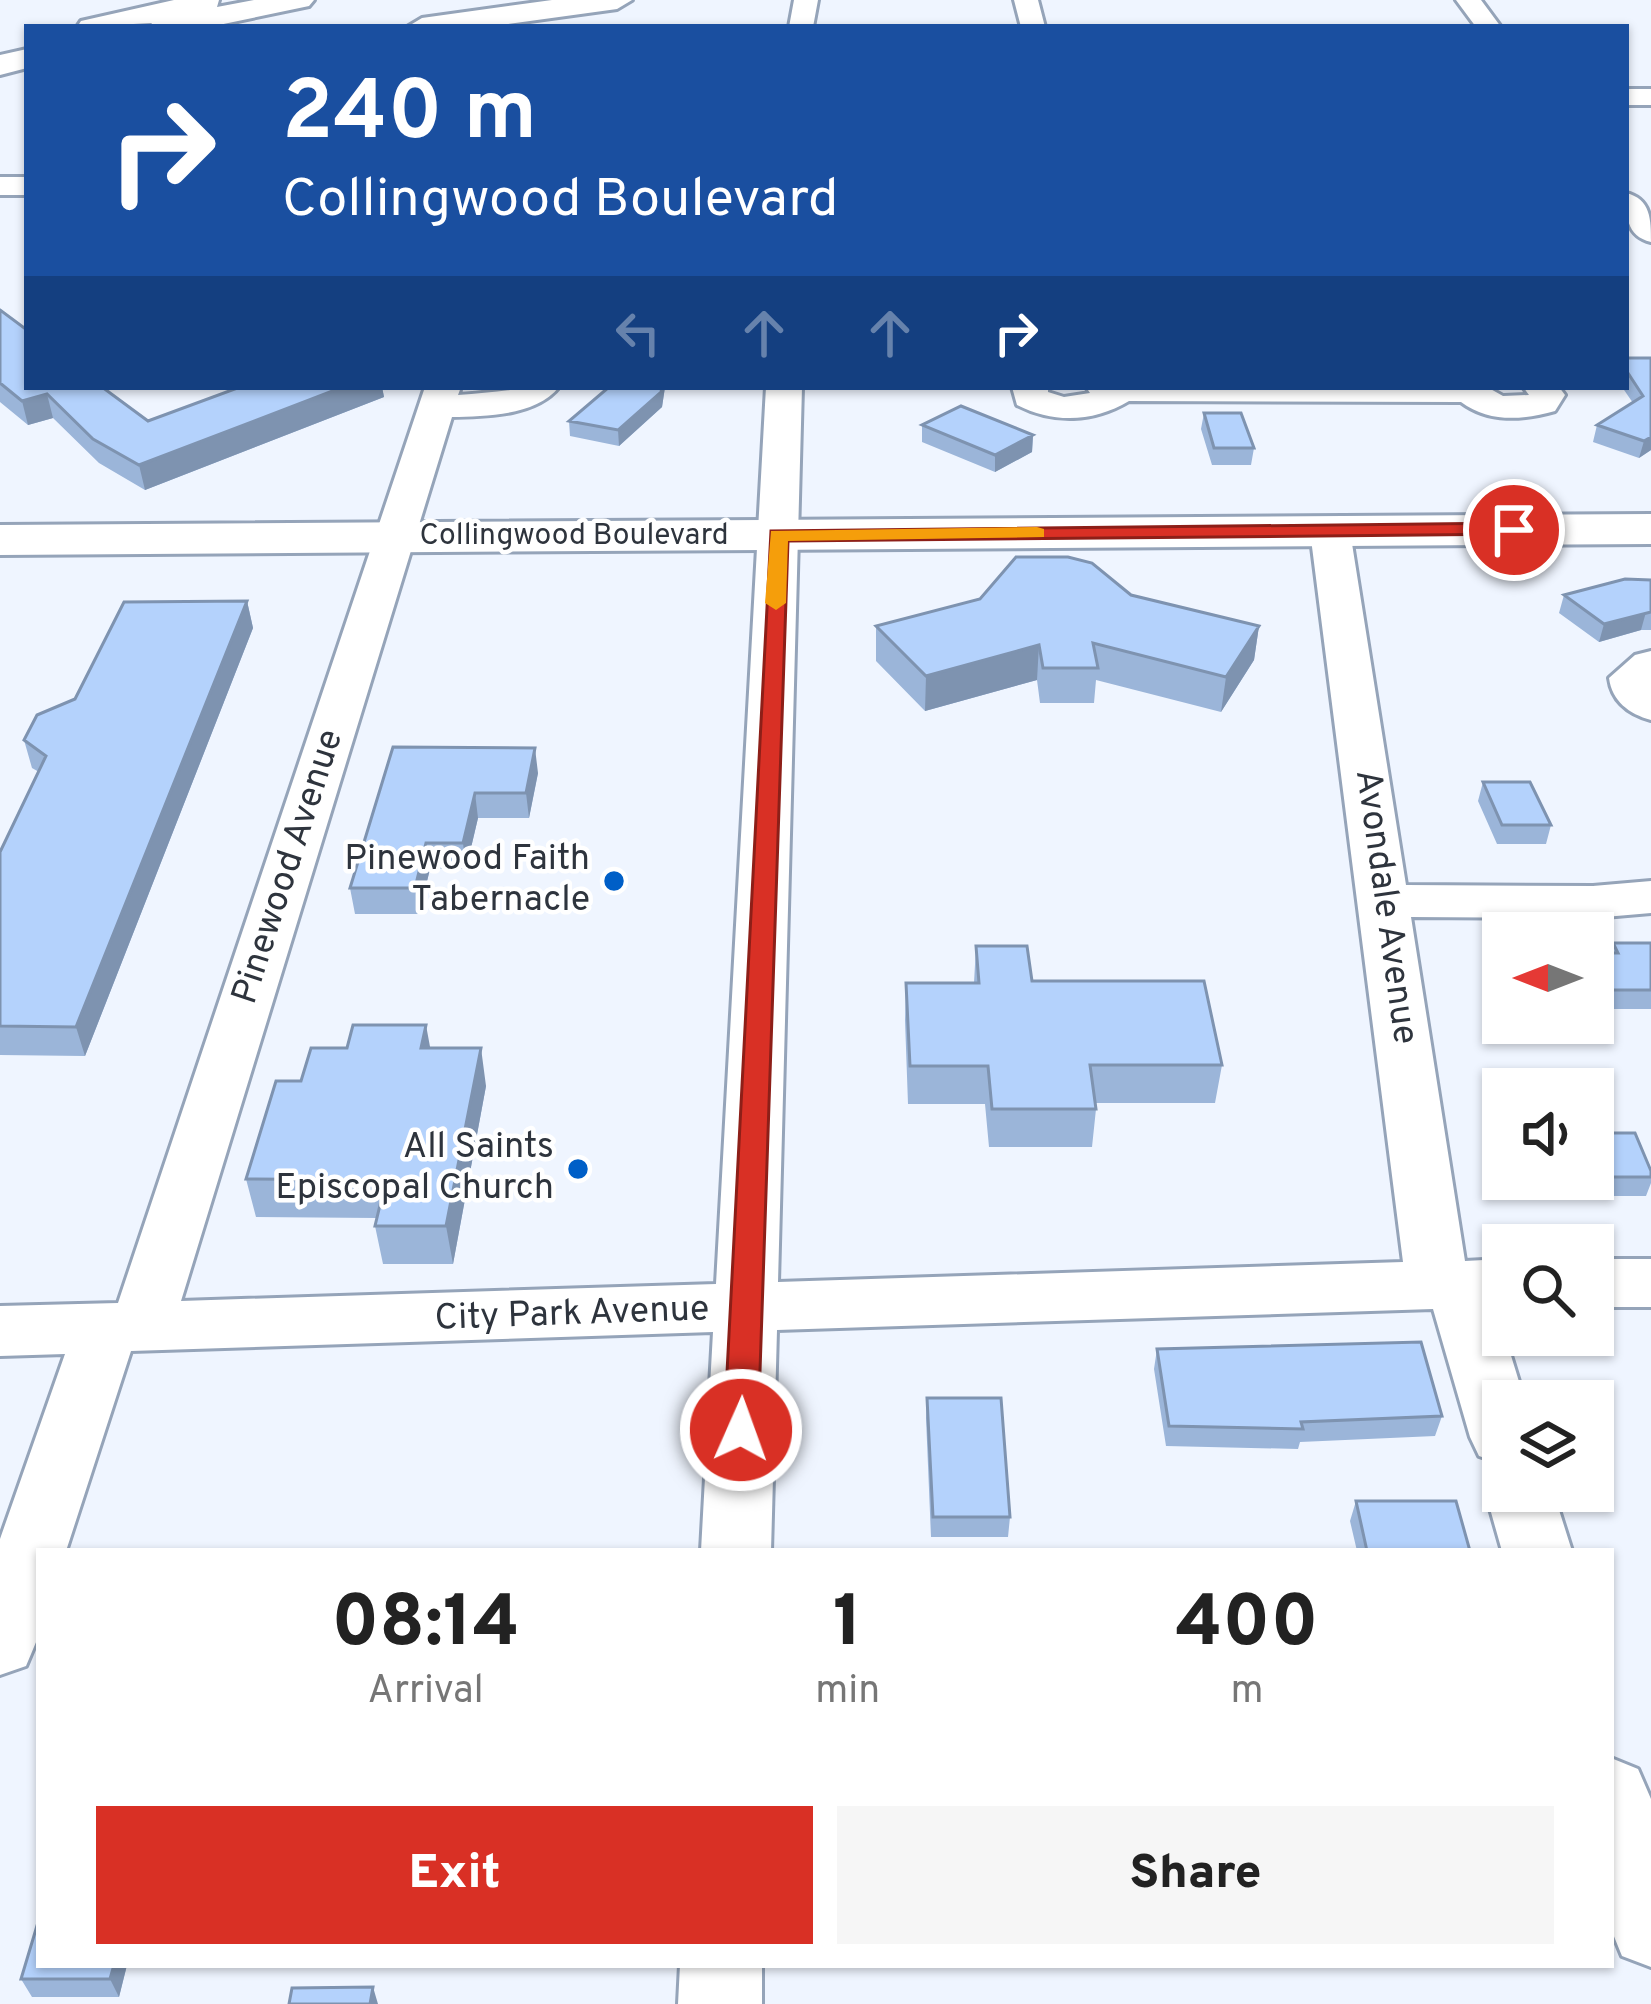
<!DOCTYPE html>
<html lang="en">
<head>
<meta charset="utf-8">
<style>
	body { margin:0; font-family:Overpass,sans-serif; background:#f6f6f6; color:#222; height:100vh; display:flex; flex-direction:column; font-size:45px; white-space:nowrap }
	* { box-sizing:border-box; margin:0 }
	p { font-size:39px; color:#767676 }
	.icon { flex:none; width:66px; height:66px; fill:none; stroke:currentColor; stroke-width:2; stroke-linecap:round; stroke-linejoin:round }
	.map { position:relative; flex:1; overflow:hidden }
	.side { position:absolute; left:36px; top:1548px; width:1578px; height:420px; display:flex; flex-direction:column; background:#fff; border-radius:0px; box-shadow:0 3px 9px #0004 }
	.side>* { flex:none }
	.banner { position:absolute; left:24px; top:24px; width:1605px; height:366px; border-radius:0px; box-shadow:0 3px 9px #0004; background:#1a4fa0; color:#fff; overflow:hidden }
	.needle { width:78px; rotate:270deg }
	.buttons { position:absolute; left:1482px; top:912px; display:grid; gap:24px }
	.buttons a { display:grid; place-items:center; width:132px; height:132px; border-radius:0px; background:#fff; box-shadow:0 3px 9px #0004; font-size:60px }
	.pin { position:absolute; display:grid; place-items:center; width:102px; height:102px; color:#fff; margin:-51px; border:6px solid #fff; border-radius:50%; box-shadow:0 3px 12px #0007 }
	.me { position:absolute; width:132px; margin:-66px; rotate:2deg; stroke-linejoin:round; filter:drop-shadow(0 0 9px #0008) }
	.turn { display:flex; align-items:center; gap:42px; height:252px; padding:0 60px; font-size:54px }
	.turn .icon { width:156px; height:156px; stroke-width:2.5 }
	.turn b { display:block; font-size:84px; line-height:102px }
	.lanes { display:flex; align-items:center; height:114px; padding:0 60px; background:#0003; justify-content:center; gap:60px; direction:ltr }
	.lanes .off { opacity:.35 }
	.eta { display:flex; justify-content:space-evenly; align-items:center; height:204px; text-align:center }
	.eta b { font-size:72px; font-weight:800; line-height:84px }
	.action { display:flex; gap:24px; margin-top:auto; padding:24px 60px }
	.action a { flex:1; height:138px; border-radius:0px; background:#d93025; color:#fff; font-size:48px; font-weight:800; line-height:138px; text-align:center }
	.action a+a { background:#f6f6f6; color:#222 }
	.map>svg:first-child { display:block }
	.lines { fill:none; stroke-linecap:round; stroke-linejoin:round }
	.minor-casing { stroke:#95a4b9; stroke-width:6 }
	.major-casing { stroke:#95a4b9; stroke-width:6 }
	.highway-casing { stroke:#95a4b9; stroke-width:6 }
	.minor { fill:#fff; fill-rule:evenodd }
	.major { fill:#fff; fill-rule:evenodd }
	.highway { fill:#fff; fill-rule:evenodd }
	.wall { fill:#9bb5d9 }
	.shaded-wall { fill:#7e93b0 }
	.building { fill:#b4d2fc; stroke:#7e93b0; stroke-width:3 }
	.route { fill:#d93025; stroke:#8d1f18; stroke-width:3 }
	.slow { fill:#f59e0b }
	.poi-dot { fill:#005fc7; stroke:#fff; stroke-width:4.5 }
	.labels { text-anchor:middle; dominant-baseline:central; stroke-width:9; stroke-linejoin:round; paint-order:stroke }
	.far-street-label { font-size:30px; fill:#2e343d; stroke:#fff }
	.poi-label { font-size:36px; fill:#2e343d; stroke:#fff; text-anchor:end }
	.street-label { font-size:36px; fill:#2e343d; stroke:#fff }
</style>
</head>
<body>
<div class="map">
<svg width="1651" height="2004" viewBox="0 0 1651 2004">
	<rect width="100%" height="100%" fill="#eff5ff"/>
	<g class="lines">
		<g class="minor-casing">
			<path id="minor" d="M794 0H818L813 27H789Z
				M1014 0H1038L1045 27H1021Z
				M1456 0H1481L1501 27H1476Z
				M1626 89H1651V105H1626Z
				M0 177H27V195H0Z
				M1626 193C1651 199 1651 220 1651 242 1626 236 1626 215 1626 193Z
				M425 387H461L458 395C493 393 524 387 559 387 536 416 486 416 452 417L181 1301 716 1284 766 387H802L778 1282 1403 1262 1310 531 1316 523H1344L1350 531 1406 885 1593 886 1651 881V913L1593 918 1411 917 1465 1261 1503 1259V1307H1496L1525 1401H1503V1464L1479 1456 1470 1437 1433 1309 777 1330 771 1551H701L713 1332 131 1351 66 1551H39V1635L26 1666 0 1675V1539L65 1354 0 1356V1306L118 1303Z
				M1012 387H1048V392L1064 397 1090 393 1086 387H1487L1503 396 1529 395 1523 387H1559L1565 395 1555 411C1523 420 1489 423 1461 402L1129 401C1094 422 1054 424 1017 405Z
				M1651 651V720C1629 714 1612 701 1609 678L1635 655Z
				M1593 1259H1651V1307H1593Z
				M1503 1468V1491H1553L1572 1551H1502L1485 1491 1495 1471Z
				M1611 1758 1638 1769 1651 1799V1967L1622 1956 1611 1929Z
				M680 1965H762V2004H678Z"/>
		</g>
		<g class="major-casing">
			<path id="major" d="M1651 514V544L0 555V525Z"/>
		</g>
		<g class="highway-casing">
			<path id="highway" d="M174 0H219L217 7 254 0H314L309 6 209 27H149L152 23 77 27 81 21Z
				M552 0H632L617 9 487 27H407L422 18Z
				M27 49V68L0 75V55Z"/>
		</g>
		<use href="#minor" class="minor"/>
		<use href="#major" class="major"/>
		<use href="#highway" class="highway"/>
	</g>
	<path class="wall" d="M0 310 148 421 240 387H382L384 397 145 490 99 463 53 418 28 425 0 402Z
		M1626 358H1651V450L1639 458 1593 442 1597 425 1633 403 1622 387H1626Z
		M609 387H665L662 407 619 446 570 436 569 421Z
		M1204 413 1254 448 1251 465H1212L1201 429Z
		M922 425 1033 435 1032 452 995 472 922 442Z
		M1651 580V630H1641L1599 642 1559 613 1564 595Z
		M1131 595 1259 626 1254 660 1221 712 1096 680 1094 703H1040L1037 680 925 711 876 661V626Z
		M247 601 253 628 85 1056 0 1055V852L39 772 32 768 24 740 75 699Z
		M393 747 538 773 529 818H478L466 869H430L419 914H355L350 888Z
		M1483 782 1551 825 1546 844H1497L1478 801Z
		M1613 943H1651V1009H1593V953H1610Z
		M976 946 1032 981 1222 1065 1215 1103H1095L1096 1109 1092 1147H989L985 1104H908L905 1020 906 983H974Z
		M1492 953H1503V1009H1501L1487 973Z
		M430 1048 486 1086 453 1264H383L375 1226 377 1218 256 1217 246 1179 301 1081Z
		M1593 1133 1651 1171V1183L1646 1196H1586L1580 1179H1593Z
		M1157 1349 1442 1416 1435 1436 1300 1442 1298 1449 1166 1446 1154 1369Z
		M927 1398 1010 1517 1008 1537H931L926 1418Z
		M1356 1501 1470 1551H1357L1350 1521Z
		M127 1965 119 1997H32L21 1979Z"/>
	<path class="shaded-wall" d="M343 387H382L384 397 145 490 139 465Z
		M662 387H665L662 407 619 446 618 430Z
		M47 394 53 418 28 425 22 401Z
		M1033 435 1032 452 995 472V455Z
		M1651 437V450L1639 458 1644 441Z
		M247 601 253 628 85 1056 76 1027Z
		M1646 612 1641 630 1599 642 1604 624Z
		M1259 626 1254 660 1221 712 1226 677Z
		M1039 645 1037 680 925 711 926 676Z
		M535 748 538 773 529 818 526 793Z
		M475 793 478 818 466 869 463 843Z
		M426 843 430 869 419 914 415 888Z
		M426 1025 433 1063 421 1048Z
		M481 1048 486 1086 453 1264 446 1226Z
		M114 1965H127L119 1997 110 1979Z
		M373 1987 378 2004H370Z"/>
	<path class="building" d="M0 310 27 330V387H102L148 421 240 387H343L139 465 93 439 47 394 22 401 0 383Z
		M1626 358H1651V437L1644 441 1597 425 1643 396 1626 370Z
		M609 387H662L661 392 618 430 569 421Z
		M961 406 1033 435 995 455 922 425Z
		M1204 413H1241L1254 448H1214Z
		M1016 557H1068L1092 563 1131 595 1259 626 1226 677 1093 643 1098 668H1043L1039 645 926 676 876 626 980 599Z
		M1625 579 1651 580V612L1604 624 1564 595Z
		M247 601 76 1027 0 1026V852L46 756 24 740 37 715 75 699 124 602Z
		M393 747 535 748 526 793H475L463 843H426L415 888H350Z
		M1483 782H1530L1551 825H1502Z
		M1613 943H1651V990H1593V953H1618Z
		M976 946H1027L1032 981H1204L1222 1065H1090L1096 1109H992L988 1066H910L906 983H979Z
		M1492 953H1503V981Z
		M353 1025H426L421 1048H481L446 1226H375L386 1180 246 1179 276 1081H301L311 1048H347Z
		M1593 1133H1635L1651 1171V1177H1593Z
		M1421 1342 1442 1416 1301 1422 1303 1429 1169 1426 1157 1349Z
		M927 1398H1001L1010 1517H933Z
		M1356 1501H1456L1470 1551H1367Z
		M39 1919V1965H114L110 1979H21Z
		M373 1987 370 2004H289L292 1988Z"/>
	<path class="route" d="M1514 523 1521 525V534L788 541 758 1430 753 1440 741 1444 729 1440 724 1430 771 531Z"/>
	<path class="slow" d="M1037 527 1044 529V537L788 541 786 603 776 610 765 603 771 531Z"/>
	<g class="poi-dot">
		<circle cx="614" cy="881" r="12"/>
		<circle cx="578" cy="1169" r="12"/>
	</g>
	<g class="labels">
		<g class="far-street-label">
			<text x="574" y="536">Collingwood Boulevard</text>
		</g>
		<g class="poi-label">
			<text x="590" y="860">Pinewood Faith<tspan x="590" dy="41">Tabernacle</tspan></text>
			<text x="554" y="1148">All Saints<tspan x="554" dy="41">Episcopal Church</tspan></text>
		</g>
		<g class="street-label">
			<text transform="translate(289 867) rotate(-72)">Pinewood Avenue</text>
			<text transform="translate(1385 907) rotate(82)">Avondale Avenue</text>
			<text transform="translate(572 1315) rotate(-2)">City Park Avenue</text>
		</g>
	</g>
</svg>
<div class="buttons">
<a><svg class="needle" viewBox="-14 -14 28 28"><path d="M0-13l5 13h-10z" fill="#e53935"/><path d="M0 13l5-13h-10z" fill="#767676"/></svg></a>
<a><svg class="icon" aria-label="sound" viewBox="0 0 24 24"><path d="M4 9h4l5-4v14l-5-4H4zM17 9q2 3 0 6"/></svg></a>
<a><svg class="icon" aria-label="search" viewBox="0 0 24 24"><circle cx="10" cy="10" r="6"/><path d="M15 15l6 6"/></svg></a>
<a><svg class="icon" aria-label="layers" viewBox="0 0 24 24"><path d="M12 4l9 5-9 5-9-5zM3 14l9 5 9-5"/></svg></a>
</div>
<div class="pin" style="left:1514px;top:530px;background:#d93025"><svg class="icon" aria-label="arrive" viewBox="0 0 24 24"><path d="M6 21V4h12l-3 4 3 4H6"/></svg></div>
<svg class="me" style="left:741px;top:1430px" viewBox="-20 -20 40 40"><circle r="17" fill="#d93025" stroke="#fff" stroke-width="3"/><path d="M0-11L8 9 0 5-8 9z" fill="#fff"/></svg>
<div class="banner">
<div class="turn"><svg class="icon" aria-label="right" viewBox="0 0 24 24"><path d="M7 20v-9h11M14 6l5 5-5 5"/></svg><div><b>240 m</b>Collingwood Boulevard</div></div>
<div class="lanes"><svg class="icon off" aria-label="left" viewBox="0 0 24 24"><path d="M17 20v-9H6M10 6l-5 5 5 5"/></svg><svg class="icon off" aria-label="ahead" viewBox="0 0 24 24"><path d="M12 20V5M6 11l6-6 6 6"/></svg><svg class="icon off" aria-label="ahead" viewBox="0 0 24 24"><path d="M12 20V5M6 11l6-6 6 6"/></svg><svg class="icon" aria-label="right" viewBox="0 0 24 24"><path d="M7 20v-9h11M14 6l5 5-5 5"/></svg></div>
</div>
<section class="side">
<div class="eta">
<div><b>08:14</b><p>Arrival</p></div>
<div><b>1</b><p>min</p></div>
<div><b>400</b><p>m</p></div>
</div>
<div class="action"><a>Exit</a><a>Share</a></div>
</section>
</div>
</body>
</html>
